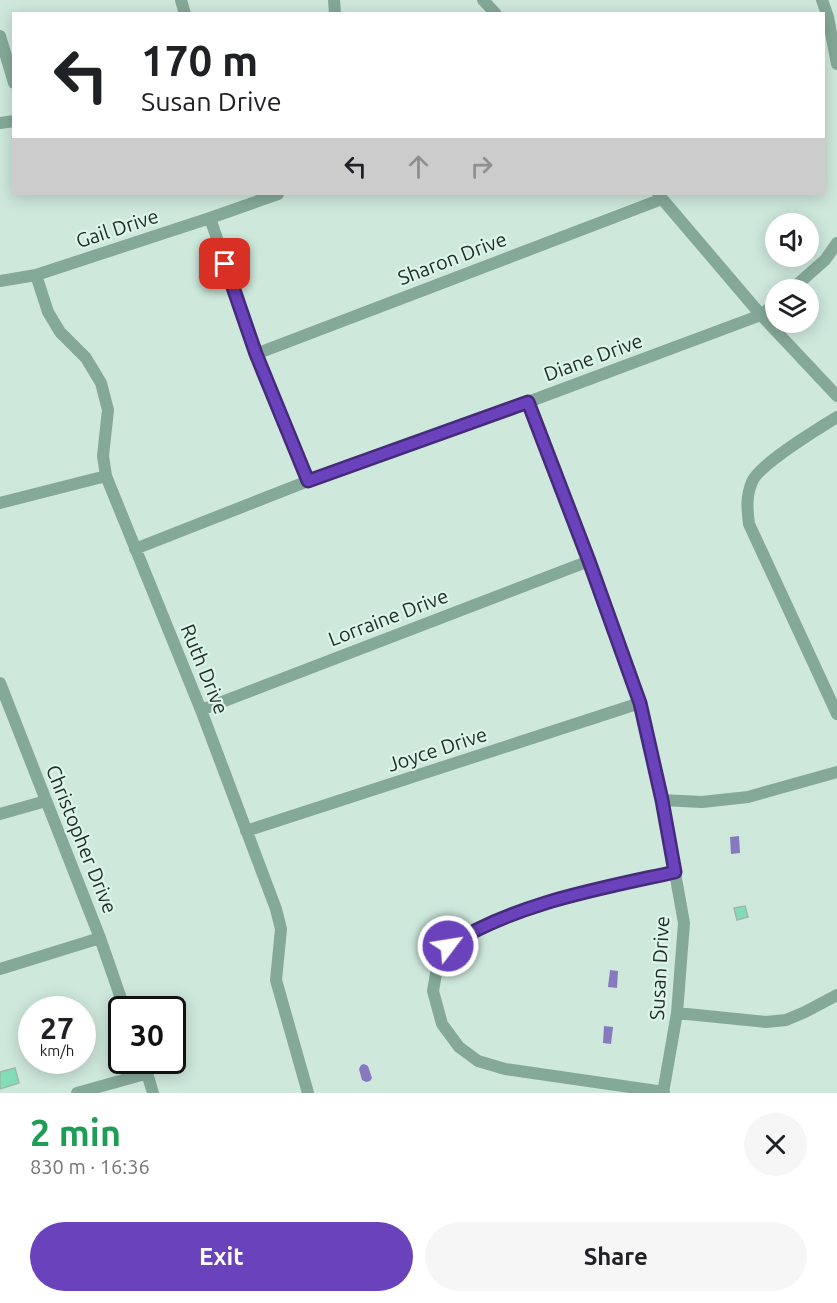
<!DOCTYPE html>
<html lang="en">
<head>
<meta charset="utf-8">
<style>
	body { margin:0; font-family:Ubuntu,sans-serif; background:#f6f6f6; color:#202124; height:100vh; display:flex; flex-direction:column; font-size:22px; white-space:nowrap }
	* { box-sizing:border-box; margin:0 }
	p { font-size:20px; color:#757577 }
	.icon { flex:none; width:33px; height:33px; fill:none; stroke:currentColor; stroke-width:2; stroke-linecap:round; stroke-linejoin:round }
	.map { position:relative; height:1093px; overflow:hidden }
	.drawer { display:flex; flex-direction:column; background:#fff; flex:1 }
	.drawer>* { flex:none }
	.guide { position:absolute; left:12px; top:12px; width:813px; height:183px; border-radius:0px; box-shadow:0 3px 15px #0003; background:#fff; color:#202124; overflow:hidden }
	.tools { position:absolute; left:765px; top:213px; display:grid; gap:12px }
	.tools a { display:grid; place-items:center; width:54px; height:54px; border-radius:50%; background:#fff; box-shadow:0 3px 15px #0003; font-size:30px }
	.speed { position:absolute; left:18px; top:996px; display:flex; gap:12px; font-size:30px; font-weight:700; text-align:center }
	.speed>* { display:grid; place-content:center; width:78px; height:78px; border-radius:50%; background:#fff; box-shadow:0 3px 15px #0003; line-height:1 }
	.speed small { font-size:15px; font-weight:400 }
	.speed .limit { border:3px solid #111; border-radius:9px; background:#fff; color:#111 }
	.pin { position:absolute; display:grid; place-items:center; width:51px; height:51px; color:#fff; margin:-26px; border-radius:12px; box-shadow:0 3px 9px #0006 }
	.me { position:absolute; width:66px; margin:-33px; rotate:59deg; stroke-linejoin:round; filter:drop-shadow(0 0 4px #0008) }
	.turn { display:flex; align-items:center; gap:21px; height:126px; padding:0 30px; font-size:27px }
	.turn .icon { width:78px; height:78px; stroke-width:2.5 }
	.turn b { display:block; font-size:42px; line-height:51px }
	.lanes { display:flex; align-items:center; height:57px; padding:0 30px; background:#0003; justify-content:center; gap:30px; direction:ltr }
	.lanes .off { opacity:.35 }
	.round { display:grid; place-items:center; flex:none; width:63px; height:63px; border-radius:32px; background:#f6f6f6 }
	.summary { display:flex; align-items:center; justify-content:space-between; height:102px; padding:0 30px }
	h1 { font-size:36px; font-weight:600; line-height:45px; color:#1e9e55 }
	.button { display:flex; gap:12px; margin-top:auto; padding:12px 30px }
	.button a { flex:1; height:69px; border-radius:36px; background:#6a42bb; color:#fff; font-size:24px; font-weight:600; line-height:69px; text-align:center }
	.button a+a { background:#f6f6f6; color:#202124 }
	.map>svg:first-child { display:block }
	.water { fill:#8878be }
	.building { fill:#81ddb6; stroke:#9eb6ab; stroke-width:1.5 }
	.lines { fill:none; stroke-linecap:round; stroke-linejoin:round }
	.minor { stroke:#85a998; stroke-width:12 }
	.route-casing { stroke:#452b7a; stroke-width:15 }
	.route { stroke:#6a42bb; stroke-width:10 }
	.labels { text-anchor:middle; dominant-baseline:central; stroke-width:4.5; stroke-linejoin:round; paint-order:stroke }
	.street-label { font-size:20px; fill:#232d28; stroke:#dcf5e9 }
</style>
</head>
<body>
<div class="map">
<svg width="837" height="1093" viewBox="0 0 837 1093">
	<rect width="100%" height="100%" fill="#cee8dc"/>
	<path class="water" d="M739 836 740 853 731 854 730 837Z
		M610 970 618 971 617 988 608 987Z
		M604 1026 613 1027 611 1044 603 1043Z
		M364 1064 368 1066 372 1078 370 1081 366 1082 362 1080 359 1069 361 1065Z"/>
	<path class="building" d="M745 906 748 917 737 920 734 908Z
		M15 1068 19 1083 0 1089V1072Z"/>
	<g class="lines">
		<path class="minor" d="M181 0 185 14
			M334 0 335 14
			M483 0 496 14
			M822 0 828 17 837 64
			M0 36 14 83
			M0 123 14 121
			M658 194 761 315 837 396
			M210 218 256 354 308 481
			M36 275 48 312 60 332 86 358 101 383 108 410 103 456 106 476 201 710 276 909 281 929 276 980 308 1093
			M0 281 36 275 210 218 278 194
			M791 290 825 260 837 243
			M256 354 662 199
			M528 402 589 561 640 703 662 800 684 923 677 1013 663 1093
			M837 417C818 429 759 464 752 482 746 496 747 509 749 524L837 714
			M0 503 106 476
			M135 549 308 481 528 402 761 315 776 303
			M0 683 100 938 125 1010
			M201 710 589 561
			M662 800 702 802 748 797 837 772
			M0 814 46 801
			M246 831 640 703
			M0 969 100 938
			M677 1013 766 1022 786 1020 805 1012 837 995
			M143 1060 153 1093
			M664 1092 505 1069 478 1061 459 1047 442 1024 433 991 437 968 448 946 469 933 511 915 564 897 675 872
			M77 1093 148 1073"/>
	</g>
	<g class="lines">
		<g class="route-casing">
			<path id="route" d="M225 264 256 354 308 481 528 402 589 561 640 703 662 800 675 872C598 889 516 903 448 946"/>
		</g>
		<use href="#route" class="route"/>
	</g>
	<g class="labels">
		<g class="street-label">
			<text transform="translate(117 228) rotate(-18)">Gail Drive</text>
			<text transform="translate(452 258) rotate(-21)">Sharon Drive</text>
			<text transform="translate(593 357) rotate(-20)">Diane Drive</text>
			<text transform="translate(388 617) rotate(-21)">Lorraine Drive</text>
			<text transform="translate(205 669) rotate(68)">Ruth Drive</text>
			<text transform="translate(437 749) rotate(-18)">Joyce Drive</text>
			<text transform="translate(82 839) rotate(68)">Christopher Drive</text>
			<text transform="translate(659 968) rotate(-87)">Susan Drive</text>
		</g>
	</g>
</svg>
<div class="tools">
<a><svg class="icon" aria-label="sound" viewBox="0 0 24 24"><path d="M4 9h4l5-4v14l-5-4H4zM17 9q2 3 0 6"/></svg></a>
<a><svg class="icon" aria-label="layers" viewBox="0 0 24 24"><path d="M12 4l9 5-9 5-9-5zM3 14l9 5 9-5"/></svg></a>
</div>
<div class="speed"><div>27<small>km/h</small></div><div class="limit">30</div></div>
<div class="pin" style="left:225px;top:264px;background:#d93025"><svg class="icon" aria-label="arrive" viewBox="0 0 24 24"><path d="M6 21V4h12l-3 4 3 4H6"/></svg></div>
<svg class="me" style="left:448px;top:946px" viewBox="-20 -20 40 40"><circle r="17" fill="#6a42bb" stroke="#fff" stroke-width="3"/><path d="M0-11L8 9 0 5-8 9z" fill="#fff"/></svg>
<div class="guide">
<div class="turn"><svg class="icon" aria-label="left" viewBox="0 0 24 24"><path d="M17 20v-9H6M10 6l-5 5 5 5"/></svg><div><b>170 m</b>Susan Drive</div></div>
<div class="lanes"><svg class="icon" aria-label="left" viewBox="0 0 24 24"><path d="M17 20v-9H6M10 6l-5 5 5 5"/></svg><svg class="icon off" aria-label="ahead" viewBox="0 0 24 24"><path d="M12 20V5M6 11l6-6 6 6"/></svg><svg class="icon off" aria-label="right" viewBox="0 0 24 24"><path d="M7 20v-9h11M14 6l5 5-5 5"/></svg></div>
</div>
</div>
<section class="drawer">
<div class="summary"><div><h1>2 min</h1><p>830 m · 16:36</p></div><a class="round"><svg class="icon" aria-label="close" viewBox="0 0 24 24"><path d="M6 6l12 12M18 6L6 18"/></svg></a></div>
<div class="button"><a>Exit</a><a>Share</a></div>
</section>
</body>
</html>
